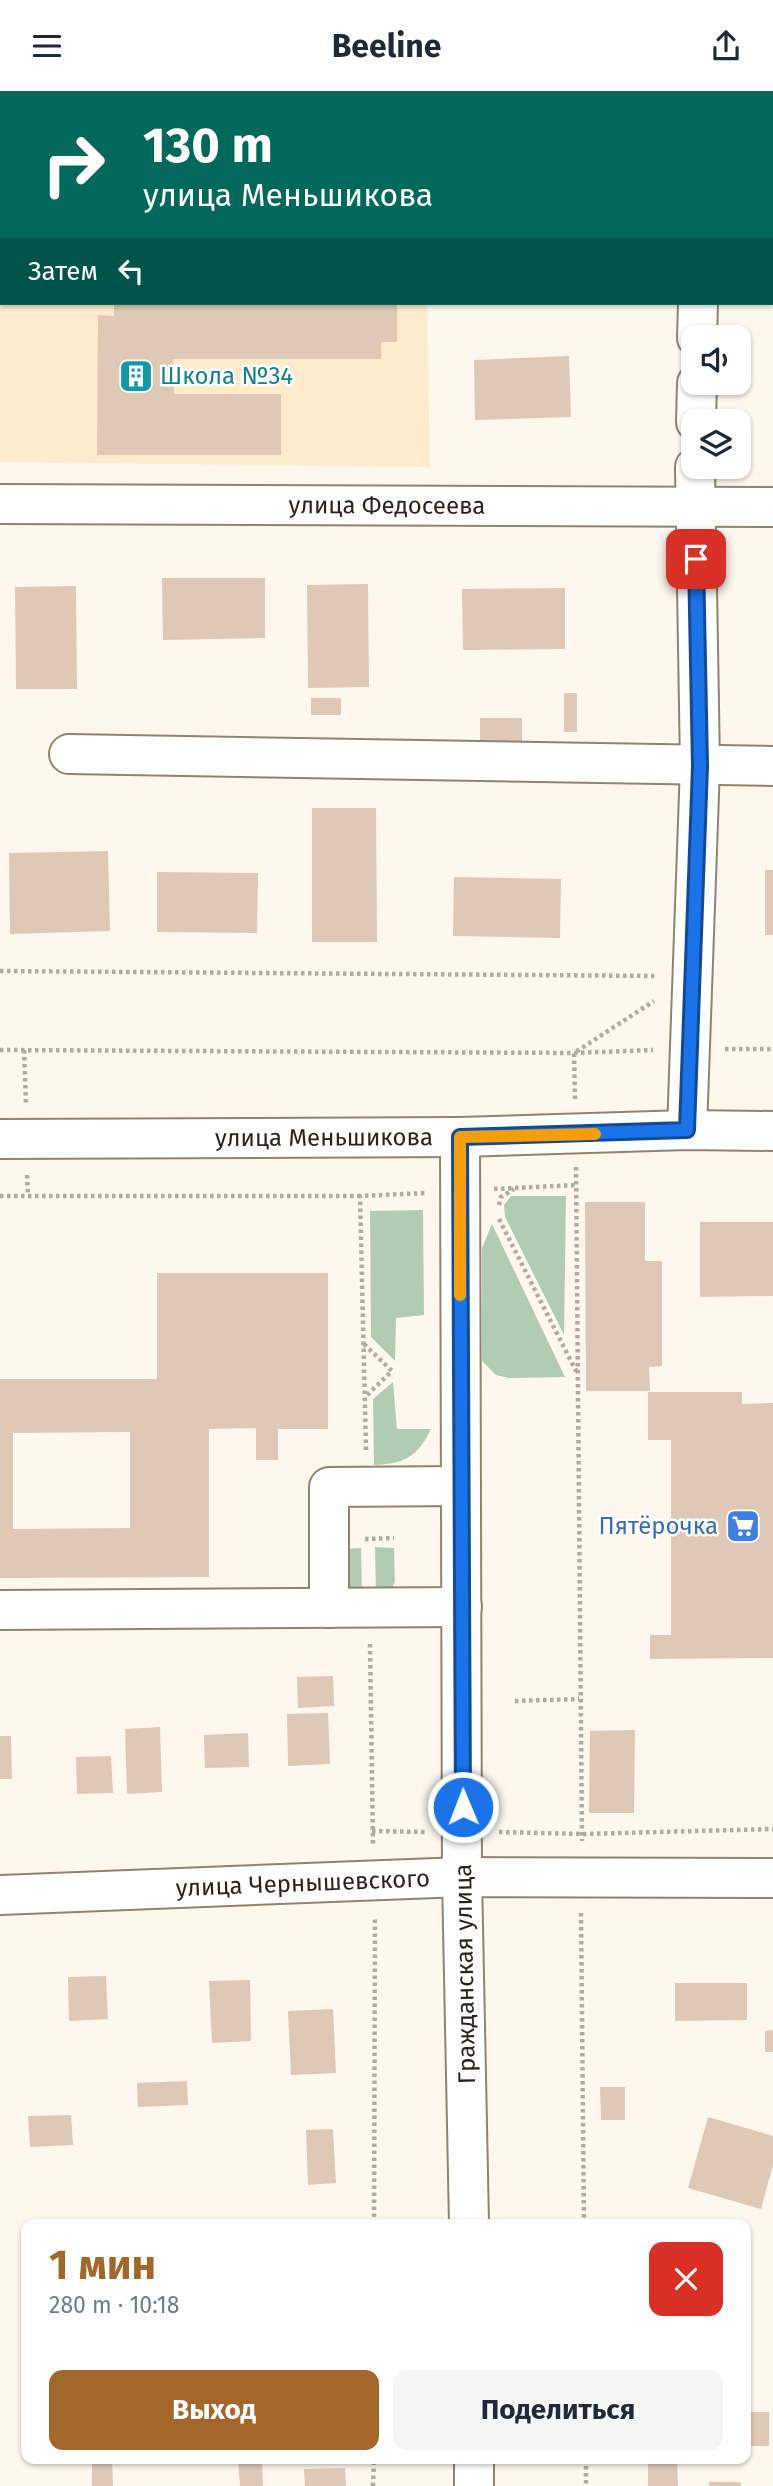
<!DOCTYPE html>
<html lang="ru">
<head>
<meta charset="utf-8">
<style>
	body { margin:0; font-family:"Fira Sans",sans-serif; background:#f6f6f7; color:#1f2937; height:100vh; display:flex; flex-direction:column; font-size:26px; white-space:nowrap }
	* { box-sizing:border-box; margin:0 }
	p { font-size:23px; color:#747a83 }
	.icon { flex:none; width:38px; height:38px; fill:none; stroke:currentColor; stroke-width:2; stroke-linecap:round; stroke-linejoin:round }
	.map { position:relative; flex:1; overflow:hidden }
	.side { position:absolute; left:21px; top:2128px; width:730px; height:245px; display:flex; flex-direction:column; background:#fff; border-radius:14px; box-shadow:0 2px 5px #0004 }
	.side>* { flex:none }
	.hud { position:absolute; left:0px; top:0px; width:774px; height:214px; box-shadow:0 2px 5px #0004; background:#00695c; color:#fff; overflow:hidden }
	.controls { position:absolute; left:681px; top:234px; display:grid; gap:14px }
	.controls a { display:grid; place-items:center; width:70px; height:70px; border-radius:14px; background:#fff; box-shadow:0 2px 5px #0004; font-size:35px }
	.pin { position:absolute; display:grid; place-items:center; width:60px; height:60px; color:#fff; margin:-30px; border-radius:14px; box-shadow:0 4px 10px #0006 }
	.me { position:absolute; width:77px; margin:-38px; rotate:359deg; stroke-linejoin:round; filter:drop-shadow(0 0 5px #0008) }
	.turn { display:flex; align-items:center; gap:24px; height:147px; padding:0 28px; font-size:32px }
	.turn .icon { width:91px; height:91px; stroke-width:2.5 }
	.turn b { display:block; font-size:49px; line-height:60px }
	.then { display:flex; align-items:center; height:66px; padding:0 28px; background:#0003; gap:14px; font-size:26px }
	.round { display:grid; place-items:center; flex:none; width:74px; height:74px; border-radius:14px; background:#f6f6f7 }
	.headline { display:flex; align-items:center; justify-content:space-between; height:119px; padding:0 28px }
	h1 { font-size:42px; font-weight:700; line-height:52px; color:#a3672a }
	.cta { display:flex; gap:14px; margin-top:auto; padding:14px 28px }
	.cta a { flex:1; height:80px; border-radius:14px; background:#a3672a; color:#fff; font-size:28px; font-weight:700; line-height:80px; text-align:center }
	.cta a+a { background:#f6f6f7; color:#1f2937 }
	header { display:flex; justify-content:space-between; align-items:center; height:91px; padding:0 28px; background:#fff; font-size:32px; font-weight:700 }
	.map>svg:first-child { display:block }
	.built { fill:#feeacc }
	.green { fill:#b2ccb3 }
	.building { fill:#dfc8b6; fill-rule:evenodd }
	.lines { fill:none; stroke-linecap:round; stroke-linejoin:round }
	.minor-casing { stroke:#91846e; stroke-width:42 }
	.major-casing { stroke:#91846e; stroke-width:42 }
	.path { stroke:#b1aba2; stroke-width:4.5; stroke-dasharray:3.5 3.5; stroke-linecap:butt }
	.minor { stroke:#fff; stroke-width:38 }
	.major { stroke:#fff; stroke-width:38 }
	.route-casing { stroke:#114b97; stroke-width:18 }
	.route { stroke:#1a73e8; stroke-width:12 }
	.slow { stroke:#f59e0b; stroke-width:12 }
	.labels { text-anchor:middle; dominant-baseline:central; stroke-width:5; stroke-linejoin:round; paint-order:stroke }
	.culture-label { font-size:24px; fill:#0d838f; stroke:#fff; text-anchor:start }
	.street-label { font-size:24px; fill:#2a251c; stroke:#fff }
	.shop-label { font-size:24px; fill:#366cbe; stroke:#fff; text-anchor:end }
</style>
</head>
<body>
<header><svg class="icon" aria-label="menu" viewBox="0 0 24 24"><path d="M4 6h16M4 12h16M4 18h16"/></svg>Beeline<svg class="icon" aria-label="share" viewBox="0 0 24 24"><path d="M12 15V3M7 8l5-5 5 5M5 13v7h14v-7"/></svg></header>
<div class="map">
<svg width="773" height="2395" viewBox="0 0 773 2395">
	<rect width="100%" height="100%" fill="#fdf7ee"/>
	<path class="built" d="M0 0H266L2 2V212H427L430 376 0 371Z"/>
	<path class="green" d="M511 1105H566L564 1244 505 1126 504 1114Z
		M423 1119 424 1224 396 1227 395 1270 371 1246 370 1120Z
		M492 1133 565 1286 509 1287 496 1284 482 1270V1157Z
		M393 1291 397 1338H431C418 1365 405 1373 374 1374L373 1308Z
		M375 1456 394 1457 395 1491 392 1497 376 1505Z
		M361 1457 362 1505 346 1498 342 1458Z"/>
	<path class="building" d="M114 212H397V251H381V268H173L174 303H281V364H97L98 224 114 225Z
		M569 265 571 326 475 329 474 269Z
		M162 487H265V547L163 549Z
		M368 493 369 596 308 597 307 494Z
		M76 495 77 598H16L15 496Z
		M565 497V558L463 559 462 498Z
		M564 602H577V641H564Z
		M311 607H341V624H311Z
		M480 627H522V663L480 662Z
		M312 717H376L377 851H312Z
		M108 760 110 840 10 843 9 762Z
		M765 779H773V844H765Z
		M157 781 258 782 257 842 157 841Z
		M454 786 561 788 560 847 453 845Z
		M585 1111H645V1170H662V1275L649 1276 650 1300H586Z
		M700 1131H773V1205L700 1206Z
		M157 1182H328V1338H278V1369H256V1337L209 1338V1486L0 1487V1288H157ZM130 1341V1437L13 1438V1342Z
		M648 1301H742V1313L773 1312V1567L650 1568V1544H671V1349H648Z
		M333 1585 334 1615 298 1617 297 1586Z
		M328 1622 330 1673 288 1675 287 1623Z
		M160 1636 162 1701 127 1703 125 1638Z
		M635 1639 634 1722H589L590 1640Z
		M248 1642 249 1676 205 1677 204 1644Z
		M0 1645H11L12 1688H0Z
		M111 1665 113 1702 77 1703 76 1666Z
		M106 1885 108 1928 69 1930 68 1886Z
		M250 1889 251 1950 212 1952 209 1890Z
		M675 1892H747V1929L675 1930Z
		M333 1918 336 1982 291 1984 288 1920Z
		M773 1939V1961H765V1940Z
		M187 1990 188 2014 138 2016 137 1992Z
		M600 1996H625V2029H601Z
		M71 2024 73 2054 30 2056 28 2025Z
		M708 2026 773 2045V2074L761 2118 688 2097Z
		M333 2038 336 2092 308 2094 306 2039Z
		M749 2321H769V2355H749Z
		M92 2368H112L113 2395H92Z
		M238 2368H262L263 2395H240Z
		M648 2368H677L678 2395H648Z
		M345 2377 346 2395H305L304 2378Z
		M709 2391H741V2395H709Z"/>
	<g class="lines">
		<g class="minor-casing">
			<g id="minor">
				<path d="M701 2V0"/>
				<path d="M697 247 698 212"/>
				<path d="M696 331 697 292"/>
				<path id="s1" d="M0 413 773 416"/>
				<path d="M69 663 773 675"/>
				<path d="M687 1039 700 675 695 376"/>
				<path id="s2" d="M0 1048 460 1046"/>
				<path d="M329 1517V1396L461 1395"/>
				<path d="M0 1519 462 1516"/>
				<path id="s3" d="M0 1804 462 1786 773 1787"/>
			</g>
		</g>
		<g class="major-casing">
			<path id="major" d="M469 2133 462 1786 460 1046 687 1039 773 1040
				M474 2368V2395"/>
		</g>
		<path class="path" d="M0 880 657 885
			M725 958H773
			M0 959 574 962 653 959
			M24 959 26 1012
			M575 1008 574 962 654 910
			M576 1076 582 1750
			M27 1084 28 1104
			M494 1098 576 1094
			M0 1105H360
			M499 1114 501 1106 514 1098
			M499 1128 576 1280
			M364 1253 392 1280 365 1306
			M366 1359 360 1105 426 1102
			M365 1448 394 1447
			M370 1553 373 1754
			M515 1610 579 1608
			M372 1740 427 1741
			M499 1741 582 1743 773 1738
			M581 1822 584 2133
			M374 2133 375 1826
			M586 2368V2395
			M373 2395 374 2368"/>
		<use href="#minor" class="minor"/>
		<use href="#major" class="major"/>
	</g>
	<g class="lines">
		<g class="route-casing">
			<path id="route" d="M463 1716 460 1046 687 1039 700 675 696 468"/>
		</g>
		<use href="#route" class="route"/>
		<path class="slow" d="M460 1204V1046L595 1043"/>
	</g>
	<defs>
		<g id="building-square" transform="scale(1.75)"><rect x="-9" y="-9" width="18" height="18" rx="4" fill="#0f9aa8" stroke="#fff"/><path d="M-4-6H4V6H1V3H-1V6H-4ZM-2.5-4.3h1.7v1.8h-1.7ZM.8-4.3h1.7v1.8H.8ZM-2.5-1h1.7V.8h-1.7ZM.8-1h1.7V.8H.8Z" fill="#fff"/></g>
		<g id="supermarket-square" transform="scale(1.75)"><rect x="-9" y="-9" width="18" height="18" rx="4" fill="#3f7fe0" stroke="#fff"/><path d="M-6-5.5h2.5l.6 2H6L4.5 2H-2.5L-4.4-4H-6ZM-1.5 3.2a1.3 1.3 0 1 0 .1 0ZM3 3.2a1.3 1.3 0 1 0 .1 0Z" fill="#fff"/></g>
	</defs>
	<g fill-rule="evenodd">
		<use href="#building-square" x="136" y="285"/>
		<use href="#supermarket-square" x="743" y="1435"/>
	</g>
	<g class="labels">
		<g class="culture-label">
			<text x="160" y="285">Школа №34</text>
		</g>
		<g class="street-label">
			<text stroke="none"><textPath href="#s1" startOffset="387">улица Федосеева</textPath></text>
			<text stroke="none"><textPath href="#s2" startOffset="324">улица Меньшикова</textPath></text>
			<text stroke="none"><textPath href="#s3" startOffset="303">улица Чернышевского</textPath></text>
			<text transform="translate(465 1883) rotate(-91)">Гражданская улица</text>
		</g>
		<g class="shop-label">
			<text x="718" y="1435">Пятёрочка</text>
		</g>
	</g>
</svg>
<div class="controls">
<a><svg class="icon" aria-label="sound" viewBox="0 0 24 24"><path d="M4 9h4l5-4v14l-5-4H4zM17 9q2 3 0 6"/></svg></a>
<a><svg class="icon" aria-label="layers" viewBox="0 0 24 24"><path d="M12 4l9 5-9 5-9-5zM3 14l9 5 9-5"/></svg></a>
</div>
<div class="pin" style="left:696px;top:468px;background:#d93025"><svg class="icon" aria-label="arrive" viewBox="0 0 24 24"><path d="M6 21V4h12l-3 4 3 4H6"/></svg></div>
<svg class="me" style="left:463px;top:1716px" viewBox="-20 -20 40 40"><circle r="17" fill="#1a73e8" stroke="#fff" stroke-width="3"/><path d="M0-11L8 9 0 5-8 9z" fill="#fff"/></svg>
<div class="hud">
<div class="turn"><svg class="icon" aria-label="right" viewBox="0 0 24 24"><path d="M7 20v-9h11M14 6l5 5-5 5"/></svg><div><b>130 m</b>улица Меньшикова</div></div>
<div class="then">Затем<svg class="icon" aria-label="left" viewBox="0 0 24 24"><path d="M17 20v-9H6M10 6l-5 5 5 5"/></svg></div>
</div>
<section class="side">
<div class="headline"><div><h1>1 мин</h1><p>280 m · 10:18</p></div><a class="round" style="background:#d93025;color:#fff"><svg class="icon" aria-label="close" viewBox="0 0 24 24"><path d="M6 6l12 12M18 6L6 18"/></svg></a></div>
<div class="cta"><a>Выход</a><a>Поделиться</a></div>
</section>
</div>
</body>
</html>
